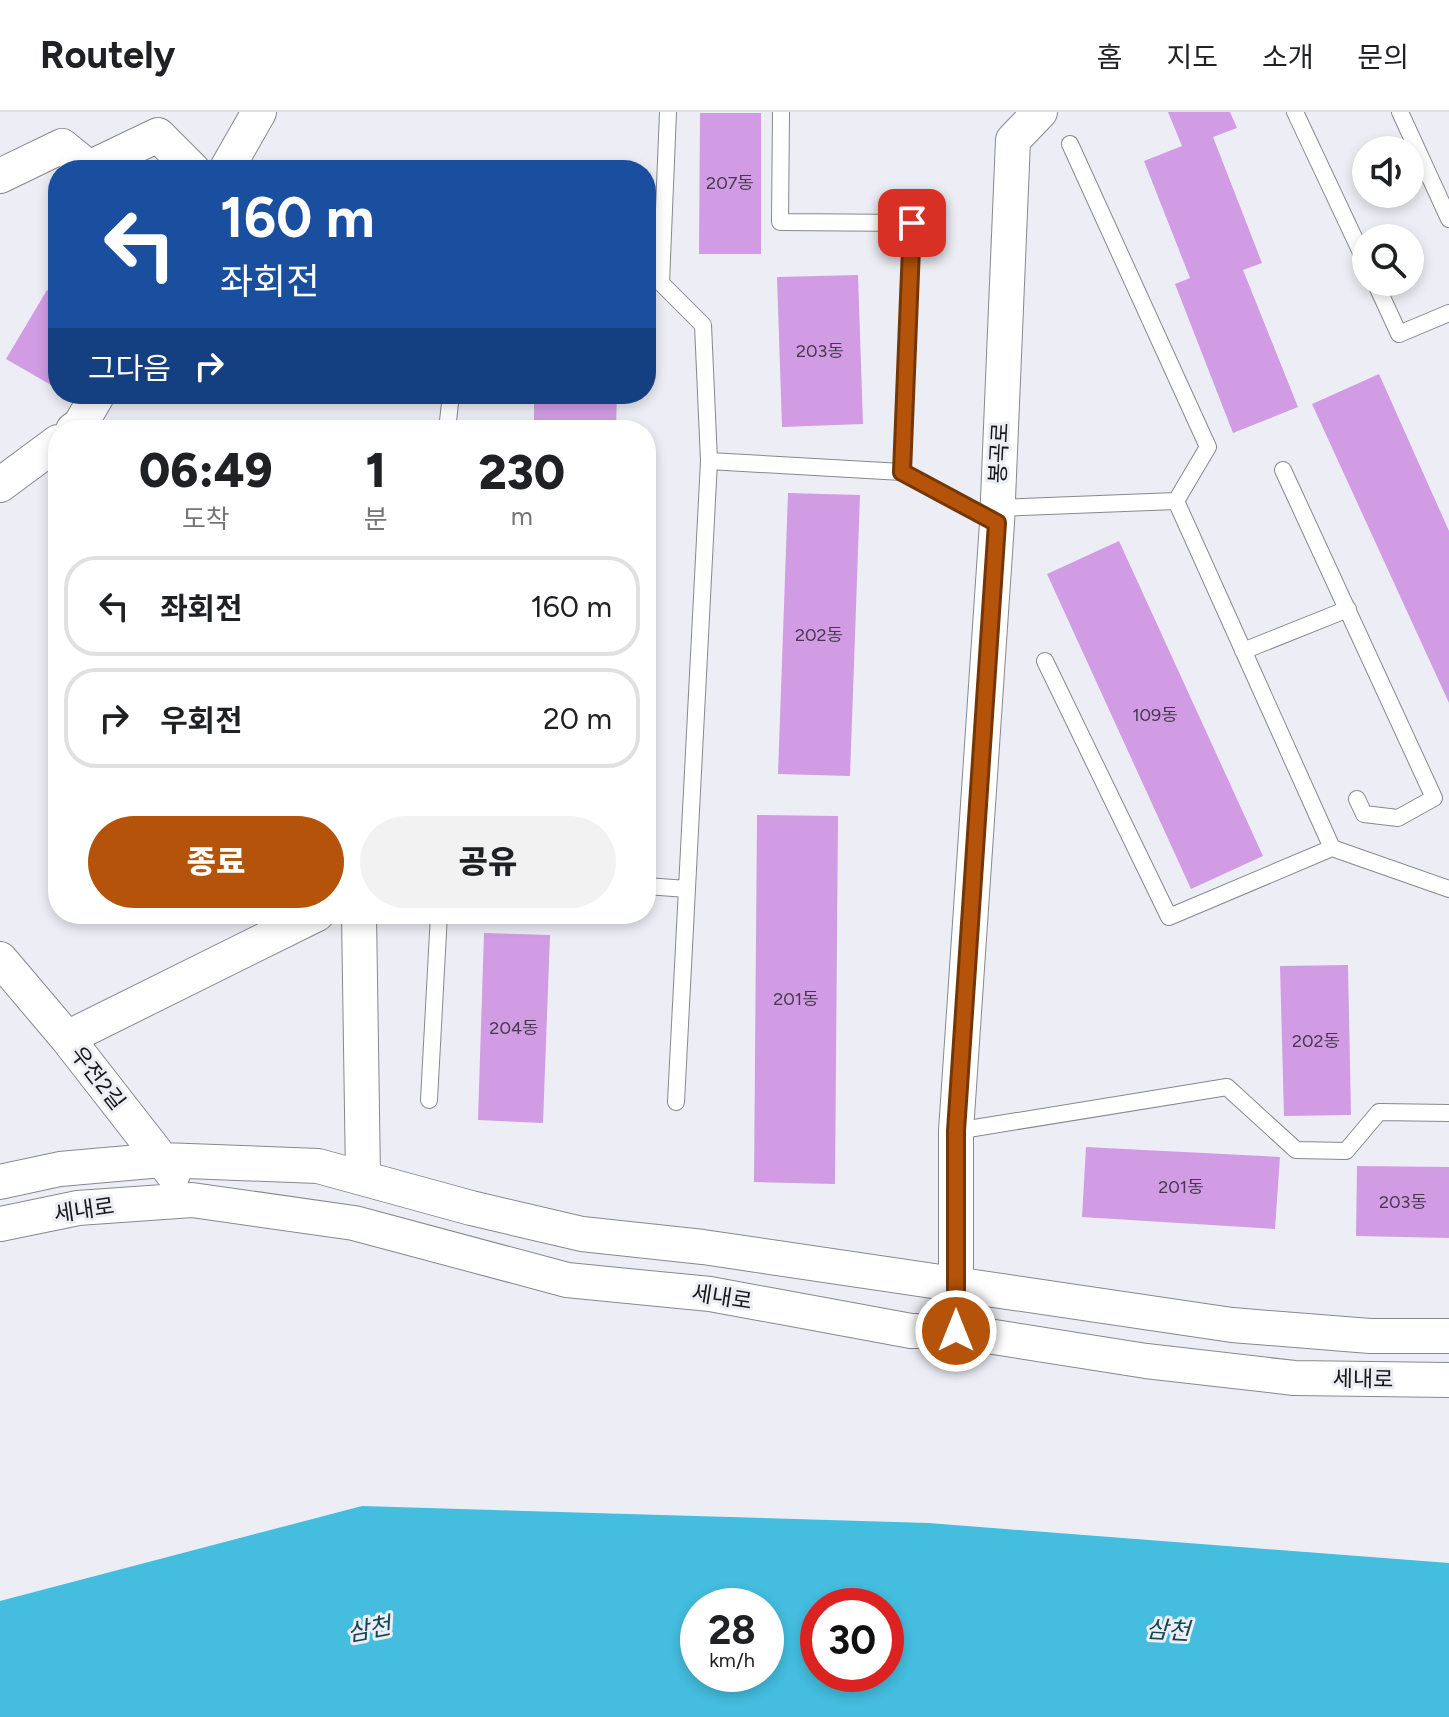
<!DOCTYPE html>
<html lang="ko">
<head>
<meta charset="utf-8">
<style>
	body { margin:0; font-family:Figtree,"Noto Sans KR",sans-serif; background:#f2f2f2; color:#202124; height:100vh; display:flex; flex-direction:column; font-size:30px; white-space:nowrap }
	* { box-sizing:border-box; margin:0 }
	p { font-size:26px; color:#757577 }
	.icon { flex:none; width:44px; height:44px; fill:none; stroke:currentColor; stroke-width:2; stroke-linecap:round; stroke-linejoin:round }
	.map { position:relative; flex:1; overflow:hidden }
	.sheet { position:absolute; left:48px; top:308px; width:608px; height:504px; display:flex; flex-direction:column; background:#fff; border-radius:32px; box-shadow:0 4px 12px #0003 }
	.sheet>* { flex:none }
	.hud { position:absolute; left:48px; top:48px; width:608px; height:244px; border-radius:32px; box-shadow:0 4px 12px #0003; background:#1a4fa0; color:#fff; overflow:hidden }
	.fabs { position:absolute; left:1352px; top:24px; display:grid; gap:16px }
	.fabs a { display:grid; place-items:center; width:72px; height:72px; border-radius:50%; background:#fff; box-shadow:0 4px 12px #0003; font-size:40px }
	.speed { position:absolute; left:680px; top:1476px; display:flex; gap:16px; font-size:40px; font-weight:700; text-align:center }
	.speed>* { display:grid; place-content:center; width:104px; height:104px; border-radius:50%; background:#fff; box-shadow:0 4px 12px #0003; line-height:1 }
	.speed small { font-size:20px; font-weight:400 }
	.speed .limit { border:12px solid #d22; background:#fff; color:#111 }
	.pin { position:absolute; display:grid; place-items:center; width:68px; height:68px; color:#fff; margin:-34px; border-radius:16px; box-shadow:0 4px 12px #0006 }
	.me { position:absolute; width:88px; margin:-44px; rotate:0deg; stroke-linejoin:round; filter:drop-shadow(0 0 6px #0008) }
	.turn { display:flex; align-items:center; gap:28px; height:168px; padding:0 40px; font-size:36px }
	.turn .icon { width:104px; height:104px; stroke-width:2.5 }
	.turn b { display:block; font-size:56px; line-height:68px }
	.then { display:flex; align-items:center; height:76px; padding:0 40px; background:#0003; gap:16px; font-size:30px }
	.eta { display:flex; justify-content:space-evenly; align-items:center; height:136px; text-align:center }
	.eta b { font-size:48px; font-weight:800; line-height:56px }
	.action { display:flex; gap:16px; margin-top:auto; padding:16px 40px }
	.action a { flex:1; height:92px; border-radius:48px; background:#b45309; color:#fff; font-size:32px; font-weight:800; line-height:92px; text-align:center }
	.action a+a { background:#f2f2f2; color:#202124 }
	ul { padding:0; list-style:none }
	li { display:flex; align-items:center; gap:24px; height:100px; margin:0 16px 12px; padding:0 24px; border:4px solid #e0e0e0; border-radius:32px }
	li div { flex:1 }
	li b { display:block; font-size:30px }
	li em { font-style:normal }
	header { display:flex; align-items:center; gap:48px; box-sizing:border-box; height:112px; padding:0 40px; background:#fff; border-bottom:2px solid #e0e0e0 }
	header strong { font-size:38px }
	nav { display:flex; gap:44px; margin-inline-start:auto; font-size:28px }
	.map>svg:first-child { display:block }
	.water { fill:#44bddf; fill-rule:evenodd }
	.building { fill:#d19ce4 }
	.lines { fill:none; stroke-linecap:round; stroke-linejoin:round }
	.service-casing { stroke:#87888e; stroke-width:18 }
	.minor-casing { stroke:#87888e; stroke-width:36 }
	.service { stroke:#fff; stroke-width:16 }
	.minor { stroke:#fff; stroke-width:34 }
	.route-casing { stroke:#753606; stroke-width:20 }
	.route { stroke:#b45309; stroke-width:14 }
	.labels { text-anchor:middle; dominant-baseline:central; stroke-width:6; stroke-linejoin:round; paint-order:stroke }
	.number-label { font-size:18px; fill:#45384b }
	.street-label { font-size:22px; fill:#161618; stroke:#edeef5 }
	.water-label { font-size:24px; font-style:italic; fill:#114654; stroke:#edeef5 }
</style>
</head>
<body>
<header>
<strong>Routely</strong>
<nav><a>홈</a><a>지도</a><a>소개</a><a>문의</a></nav>
</header>
<div class="map">
<svg width="1449" height="1605" viewBox="0 0 1449 1605">
	<rect width="100%" height="100%" fill="#edeef5"/>
	<path class="water" d="M362 1394 928 1411 1449 1451V1605H0V1489ZM698 1494H766V1562H698ZM818 1494H886V1562H818Z"/>
	<path class="building" d="M1168 0H1230L1237 16 1213 25 1262 151 1243 158 1298 295 1233 321 1175 172 1190 166 1144 49 1182 34Z
		M700 1H761V142H699Z
		M858 163 863 312 782 315 777 165Z
		M47 178 58 185V277L6 247Z
		M1379 262 1449 419V591L1312 292Z
		M534 282H617L616 318H534Z
		M788 381 860 383 850 664 778 662Z
		M1119 429 1263 744 1191 777 1047 462Z
		M757 703 838 704 835 1072 754 1070Z
		M484 821 550 823 543 1011 478 1008Z
		M1348 853 1351 1003 1284 1004 1280 854Z
		M1086 1035 1280 1045 1275 1117 1082 1105Z
		M1357 1054 1449 1055V1126L1356 1124Z"/>
	<g class="lines">
		<g class="service-casing">
			<path id="service" d="M668 0 661 171 703 213 709 349 902 360 997 411
				M781 0 780 110 912 111 902 360
				M1295 0 1366 151
				M1400 0 1449 107
				M1070 32 1208 335 1176 389
				M1375 170 1399 222 1449 201
				M447 318 451 282
				M1283 358 1434 686 1398 706 1364 702 1357 687
				M997 396 1176 389 1332 736 1449 777
				M1243 539 1348 497
				M1045 549 1169 805 1332 736
				M646 774 687 777
				M429 988 439 802
				M676 990 709 349
				M956 1019 1227 975 1296 1038 1346 1039 1379 1000 1449 1001"/>
		</g>
		<g class="minor-casing">
			<path id="minor" d="M226 58 259 0
				M0 64 62 34 89 56 158 23 193 58
				M73 318 80 313 98 282
				M0 373 58 330
				M359 802 363 1065
				M0 847 67 926 173 1062
				M67 926 317 802
				M0 1070 60 1057 162 1048 318 1054 471 1096 582 1122 703 1135 1232 1213 1370 1224H1449
				M0 1112 78 1096 192 1088 354 1111 567 1168 710 1182 911 1219H956L1146 1249 1294 1266 1449 1268
				M956 1195V1019L997 411 1013 28 1040 0"/>
		</g>
		<use href="#service" class="service"/>
		<use href="#minor" class="minor"/>
	</g>
	<g class="lines">
		<g class="route-casing">
			<path id="route" d="M912 111 902 360 997 411 956 1019V1219"/>
		</g>
		<use href="#route" class="route"/>
	</g>
	<g class="labels">
		<g class="number-label">
			<text x="730" y="71">207동</text>
			<text x="820" y="239">203동</text>
			<text x="819" y="523">202동</text>
			<text x="1155" y="603">109동</text>
			<text x="796" y="887">201동</text>
			<text x="514" y="916">204동</text>
			<text x="1316" y="929">202동</text>
			<text x="1181" y="1075">201동</text>
			<text x="1403" y="1090">203동</text>
		</g>
		<g class="street-label">
			<text transform="translate(999 341) rotate(-87)">봉곡로</text>
			<text transform="translate(98 966) rotate(52)">우전2길</text>
			<text transform="translate(84 1098) rotate(-8)">세내로</text>
			<text transform="translate(722 1185) rotate(9)">세내로</text>
			<text transform="translate(1363 1267) rotate(1)">세내로</text>
		</g>
		<g class="water-label">
			<text transform="translate(369 1517) rotate(-11)">삼천</text>
			<text transform="translate(1168 1518) rotate(3)">삼천</text>
		</g>
	</g>
</svg>
<div class="fabs">
<a><svg class="icon" aria-label="sound" viewBox="0 0 24 24"><path d="M4 9h4l5-4v14l-5-4H4zM17 9q2 3 0 6"/></svg></a>
<a><svg class="icon" aria-label="search" viewBox="0 0 24 24"><circle cx="10" cy="10" r="6"/><path d="M15 15l6 6"/></svg></a>
</div>
<div class="speed"><div>28<small>km/h</small></div><div class="limit">30</div></div>
<div class="pin" style="left:912px;top:111px;background:#d93025"><svg class="icon" aria-label="arrive" viewBox="0 0 24 24"><path d="M6 21V4h12l-3 4 3 4H6"/></svg></div>
<svg class="me" style="left:956px;top:1219px" viewBox="-20 -20 40 40"><circle r="17" fill="#b45309" stroke="#fff" stroke-width="3"/><path d="M0-11L8 9 0 5-8 9z" fill="#fff"/></svg>
<div class="hud">
<div class="turn"><svg class="icon" aria-label="left" viewBox="0 0 24 24"><path d="M17 20v-9H6M10 6l-5 5 5 5"/></svg><div><b>160 m</b>좌회전</div></div>
<div class="then">그다음<svg class="icon" aria-label="right" viewBox="0 0 24 24"><path d="M7 20v-9h11M14 6l5 5-5 5"/></svg></div>
</div>
<section class="sheet">
<div class="eta">
<div><b>06:49</b><p>도착</p></div>
<div><b>1</b><p>분</p></div>
<div><b>230</b><p>m</p></div>
</div>
<ul>
<li><svg class="icon" aria-label="left" viewBox="0 0 24 24"><path d="M17 20v-9H6M10 6l-5 5 5 5"/></svg><div><b>좌회전</b></div><em>160 m</em></li>
<li><svg class="icon" aria-label="right" viewBox="0 0 24 24"><path d="M7 20v-9h11M14 6l5 5-5 5"/></svg><div><b>우회전</b></div><em>20 m</em></li>
</ul>
<div class="action"><a>종료</a><a>공유</a></div>
</section>
</div>
</body>
</html>
